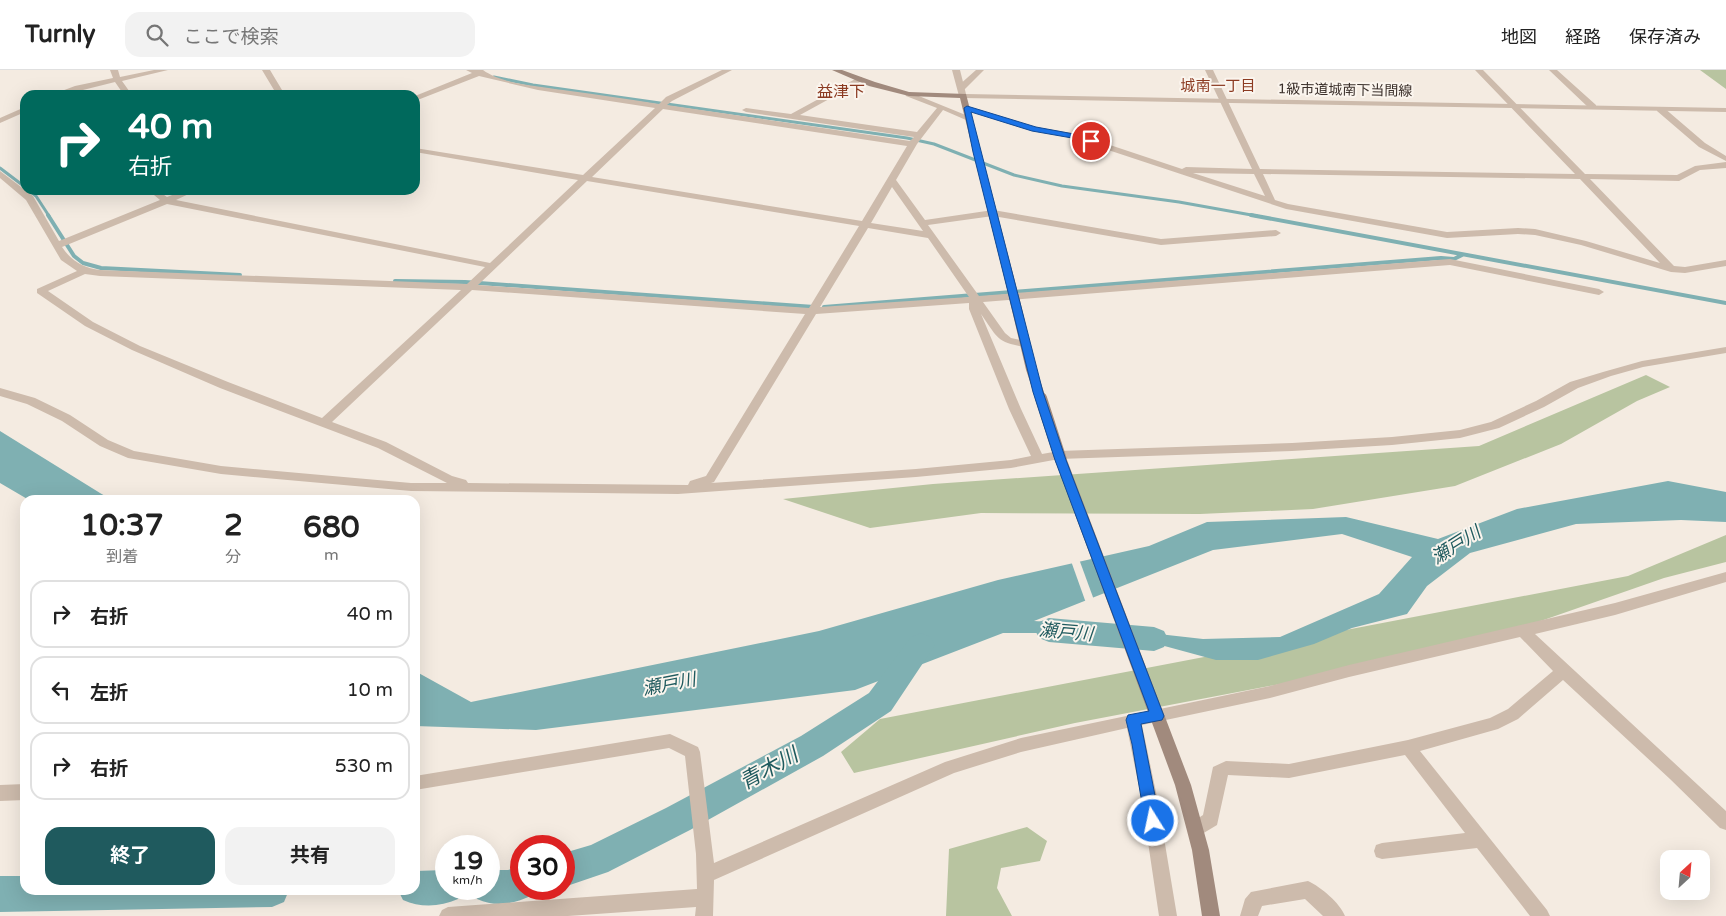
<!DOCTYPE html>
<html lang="ja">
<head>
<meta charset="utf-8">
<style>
	body { margin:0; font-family:"Varela Round","Noto Sans JP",sans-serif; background:#f2f2f2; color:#222; height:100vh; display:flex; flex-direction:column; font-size:19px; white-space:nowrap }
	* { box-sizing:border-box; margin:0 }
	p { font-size:16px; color:#767676 }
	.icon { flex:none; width:28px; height:28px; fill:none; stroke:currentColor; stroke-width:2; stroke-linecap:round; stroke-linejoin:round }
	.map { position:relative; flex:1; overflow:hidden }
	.details { position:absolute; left:20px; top:425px; width:400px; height:400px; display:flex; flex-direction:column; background:#fff; border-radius:15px; box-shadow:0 5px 20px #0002 }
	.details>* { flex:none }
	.hud { position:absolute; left:20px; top:20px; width:400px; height:105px; border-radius:15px; box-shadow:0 5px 20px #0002; background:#00695c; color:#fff; overflow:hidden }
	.needle { width:32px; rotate:26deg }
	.controls { position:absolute; left:1660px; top:780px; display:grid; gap:10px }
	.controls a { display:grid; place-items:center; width:50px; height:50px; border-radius:10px; background:#fff; box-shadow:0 5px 20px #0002; font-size:25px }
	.speed { position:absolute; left:435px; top:765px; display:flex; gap:10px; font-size:25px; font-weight:700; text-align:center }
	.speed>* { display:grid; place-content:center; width:65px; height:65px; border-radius:50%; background:#fff; box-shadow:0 5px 20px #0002; line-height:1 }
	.speed small { font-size:12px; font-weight:400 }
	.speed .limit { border:8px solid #d22; background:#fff; color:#111 }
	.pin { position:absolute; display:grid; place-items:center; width:42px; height:42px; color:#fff; margin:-21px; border:2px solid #fff; border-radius:50%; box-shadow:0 1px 5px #0007 }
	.me { position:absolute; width:55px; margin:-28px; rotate:350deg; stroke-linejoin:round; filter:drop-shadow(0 0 4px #0008) }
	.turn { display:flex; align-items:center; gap:18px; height:105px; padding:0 25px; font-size:22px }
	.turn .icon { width:65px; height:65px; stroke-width:2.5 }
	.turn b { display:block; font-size:35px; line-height:42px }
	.eta { display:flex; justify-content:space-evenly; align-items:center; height:85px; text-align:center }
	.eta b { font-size:30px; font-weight:700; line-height:35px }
	.button { display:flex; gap:10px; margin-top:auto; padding:10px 25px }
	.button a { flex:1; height:58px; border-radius:15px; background:#1f5a5e; color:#fff; font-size:20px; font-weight:700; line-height:58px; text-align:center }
	.button a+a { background:#f2f2f2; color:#222 }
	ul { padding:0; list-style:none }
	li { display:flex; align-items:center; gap:15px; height:68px; margin:0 10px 8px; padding:0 15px; border:2px solid #e0e0e0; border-radius:15px }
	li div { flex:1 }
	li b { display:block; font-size:19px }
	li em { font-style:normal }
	header { display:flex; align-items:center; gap:30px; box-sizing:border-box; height:70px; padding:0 25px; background:#fff; border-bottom:1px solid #e0e0e0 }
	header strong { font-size:24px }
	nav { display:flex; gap:28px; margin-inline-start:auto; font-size:18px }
	.search { width:350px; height:45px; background:#f2f2f2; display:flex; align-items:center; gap:12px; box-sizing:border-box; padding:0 18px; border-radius:15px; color:#767676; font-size:19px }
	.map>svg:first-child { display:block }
	.green { fill:#b8c4a0 }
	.water { fill:#7fb0b2 }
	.pier { fill:#f4ebe1 }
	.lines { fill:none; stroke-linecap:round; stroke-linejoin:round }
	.stream-far1 { stroke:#7fb0b2; stroke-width:3 }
	.stream { stroke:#7fb0b2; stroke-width:4 }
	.river { fill:#7fb0b2; fill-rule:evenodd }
	.minor { fill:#cdbbac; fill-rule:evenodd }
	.tertiary { fill:#cdbbac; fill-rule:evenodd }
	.secondary { fill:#a18a7d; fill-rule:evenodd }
	.secondary-bridge-far1 { stroke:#a18a7d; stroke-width:10 }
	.secondary-bridge { stroke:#a18a7d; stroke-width:12 }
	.route { fill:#1a73e8; stroke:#114b97 }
	.labels { text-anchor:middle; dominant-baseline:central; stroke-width:4; stroke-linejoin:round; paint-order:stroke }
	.far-street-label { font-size:14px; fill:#3b302b; stroke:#fbf5ee }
	.far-neighbourhood-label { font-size:15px; fill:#8c3b22; stroke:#fbf5ee }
	.far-quarter-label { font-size:16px; fill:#8c3b22; stroke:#fbf5ee }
	.water-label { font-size:18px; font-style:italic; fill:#1f5a5e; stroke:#fbf5ee }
	.near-water-label { font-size:21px; font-style:italic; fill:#1f5a5e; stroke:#fbf5ee }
</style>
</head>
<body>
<header>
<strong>Turnly</strong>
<div class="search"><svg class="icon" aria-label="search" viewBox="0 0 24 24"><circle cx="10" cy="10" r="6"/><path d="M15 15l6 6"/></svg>ここで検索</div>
<nav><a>地図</a><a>経路</a><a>保存済み</a></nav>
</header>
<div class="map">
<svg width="1726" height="846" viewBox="0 0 1726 846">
	<rect width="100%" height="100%" fill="#f4ebe1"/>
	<path class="green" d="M1700 0H1726V19Z
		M1646 305 1670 317 1637 331 1561 374 1455 416 1313 439 1200 444 981 443 870 458 783 429 933 414 1479 376Z
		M1726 465V492L1664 508 1535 553 1349 601 1075 653 854 703 841 682 880 649 1628 506Z
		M1027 757 1047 771 1040 791 1001 798 997 818 1012 846H946L949 779Z"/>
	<path class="water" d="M0 361 100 423 112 430H29L0 413Z
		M1668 411 1726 422V452L1681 450 1576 454 1470 483 1427 516 1407 544 1352 558 1314 574 1258 590H1216L1135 568 1132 561 1203 569 1280 567 1379 524 1412 487 1342 464 1213 480 1034 551 1080 554 1084 563H1003L855 620 536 660 415 656V601L471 632 819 561 998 510 1149 476 1207 452 1346 447 1438 469 1517 439Z"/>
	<path class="pier" d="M1079 489 1094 530 1086 533 1071 491Z"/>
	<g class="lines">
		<path class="stream-far1" d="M494 7 533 15 907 68 934 74 1014 105 1062 116 1179 132 1257 146
			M0 98 25 117
			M29 120 36 126 49 146"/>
		<path class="stream" d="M48 145 74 186 83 193 101 198 240 205
			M1251 145 1726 233
			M395 211 465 212 814 237
			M824 237 1441 188 1454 189 1462 185"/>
		<path class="river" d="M1049 548 1154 557 1164 561 1168 569 1164 577 1154 581 1049 572 1039 568 1035 560 1039 552Z
			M921 563 931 567 935 575 891 641 823 686 690 760 608 802 564 817V783L591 775 666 738 801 666 869 623 911 567Z
			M521 796V819H536L533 825C513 834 497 838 477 829L472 819H489V800H508Z
			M446 800V819H463L458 829C440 837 421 838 403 830L398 820H415V801Z
			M0 806H25V820H289L284 832 272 837 0 842Z"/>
		<path class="minor" d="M110 0H118L120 7 154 0H168L122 11 132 25H124L115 12 63 25H51L75 16 113 8Z
			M262 0H270L285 25H277Z
			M466 0H483C502 14 538 16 563 20 595 24 627 29 659 34L666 27 722 0H732L672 31 667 35 910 71 914 67 746 42 742 40 746 38 791 44 859 7H862V11L800 45 917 62 937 38 906 26 905 24 909 22 973 48 966 50 943 40 917 74 896 110 925 150 993 140 1161 169 1276 160 1281 163 1276 166 1161 175 993 146 928 155 979 226 1450 189 1599 219 1604 222 1599 225 1450 195 983 232 1005 263 1011 268 1029 272 1030 274 1025 277C996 272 998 268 981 244L1021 339 1042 384 1059 381 1292 373 1392 367 1460 360 1491 352 1536 331 1570 312 1603 302 1642 291 1726 277V283L1643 297 1611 306 1578 318 1544 337 1499 358 1460 368 1392 375 1292 381 1059 389 1011 398 916 407 678 424 411 421 221 404 128 388 100 376 62 351 27 334 0 326V318L35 328 70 345 108 370 134 381 221 396 411 413H447L378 378 220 318 132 280 85 256 37 223V219L77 201 61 190 26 130 0 108V101L33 126 59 171 160 130 148 120H157L167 127 185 120H197L176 130 490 193 578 110 415 82V78L583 105 655 38 538 20 479 6 415 31V26L472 3ZM663 39 907 76 862 151 592 107ZM587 111 859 156 809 238 478 215ZM892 117 923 161 871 153ZM167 134 485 197 467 214 100 200C84 198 71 191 62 177ZM868 158 928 168 969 227 820 237ZM85 204 100 206 461 220 322 348 228 312 140 276 93 252 48 221ZM472 220 805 244 706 406 690 411 688 415 468 413 466 410 452 406 386 372 332 352ZM969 233V239L1009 339 1031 386 1011 390 916 399 711 413 714 412 816 244Z
			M976 0H984L964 20H958V16Z
			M1205 0H1213L1260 99 1575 104 1475 0H1483L1585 104 1677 105 1695 96 1726 92V98L1700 100 1679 111 1590 109 1674 196 1685 197 1726 190V196L1685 203 1671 202 1581 175 1535 165 1518 164 1447 168 1286 139 1072 68 1032 61 963 38 967 36 1036 57 1077 64 1182 99 1186 97 1252 99ZM1193 103 1254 104 1265 126ZM1263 104 1580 109 1660 193 1586 171 1535 159 1518 158 1447 162 1288 134 1275 130Z
			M1549 0H1557L1596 35V39H1590Z
			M25 37V42L0 53V48Z
			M1657 37H1663L1705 73 1726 86V91L1699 77 1657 41Z
			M1726 502V512L1615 545 1535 564 1726 741V760L1720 758 1670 709 1563 610 1518 649 1498 659 1420 681 1547 840 1550 846H1530L1477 778 1382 789 1376 787 1374 781 1376 775 1382 773 1465 763 1405 685 1289 708 1228 705 1217 755 1197 767 1191 765 1189 759 1191 753 1203 745 1213 697 1226 691 1289 694 1408 670 1490 648 1508 639 1553 601 1520 567 1349 607 1270 628 1142 655 1158 732 1177 846H1159L1142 732 1127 658 1021 682 954 703 714 810 713 846H695L696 837 568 846H439L442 840 448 837 697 819 696 784 685 686 669 678 415 720V706L670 664 698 677 700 682 714 793 945 692 1021 668 1270 616 1349 595 1615 533Z
			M25 714V730L0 731V715Z
			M1308 811C1321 817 1340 833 1345 846H1323L1305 829 1262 836 1258 846H1240L1245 829 1251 822Z"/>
		<path class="tertiary" d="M952 0H960L966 24 1726 38V42L963 28 959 26Z"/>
		<path class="secondary" d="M832 0H842L875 12 909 22 966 24 1019 227 1018 229 1014 230 1009 227 960 28 909 26 869 16Z
			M1061 386 1067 390 1191 715 1209 780 1220 846H1202L1192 780 1175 715 1055 390Z"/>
		<path class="secondary-bridge-far1" d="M1014 227 1031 299 1041 329"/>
		<path class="secondary-bridge" d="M1041 328 1061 390"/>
	</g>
	<path class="route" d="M967 36 1036 57 1074 64 1095 71 1091 74 1072 68 1032 61 971 42 1043 322 1066 390 1164 646 1162 650 1141 654 1160 751 1158 756 1153 758 1147 756 1145 751 1132 674 1126 650 1128 645 1149 641 1055 390 1033 322 973 82 964 38Z"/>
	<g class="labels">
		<g class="far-street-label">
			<text transform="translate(1345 20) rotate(1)">1級市道城南下当間線</text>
		</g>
		<g class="far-neighbourhood-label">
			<text x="1218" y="16">城南一丁目</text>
		</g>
		<g class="far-quarter-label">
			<text x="841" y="22">益津下</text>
		</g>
		<g class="water-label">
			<text transform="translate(1456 475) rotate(-32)">瀬戸川</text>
			<text transform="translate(1066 562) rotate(5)">瀬戸川</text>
			<text transform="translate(669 614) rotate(-11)">瀬戸川</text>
		</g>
		<g class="near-water-label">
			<text transform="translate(769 699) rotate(-29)">青木川</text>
		</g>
	</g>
</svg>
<div class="controls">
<a><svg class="needle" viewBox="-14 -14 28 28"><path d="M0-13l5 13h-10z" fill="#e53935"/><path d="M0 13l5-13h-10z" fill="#767676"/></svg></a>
</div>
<div class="speed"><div>19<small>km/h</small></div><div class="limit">30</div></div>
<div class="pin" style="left:1091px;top:71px;background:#d93025"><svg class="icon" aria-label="arrive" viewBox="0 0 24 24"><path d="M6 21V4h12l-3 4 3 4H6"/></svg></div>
<svg class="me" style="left:1153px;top:751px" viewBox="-20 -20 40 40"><circle r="17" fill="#1a73e8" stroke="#fff" stroke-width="3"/><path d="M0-11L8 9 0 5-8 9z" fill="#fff"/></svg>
<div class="hud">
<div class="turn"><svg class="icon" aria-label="right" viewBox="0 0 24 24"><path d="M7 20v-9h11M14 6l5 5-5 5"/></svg><div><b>40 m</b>右折</div></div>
</div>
<section class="details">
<div class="eta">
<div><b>10:37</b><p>到着</p></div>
<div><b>2</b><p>分</p></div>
<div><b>680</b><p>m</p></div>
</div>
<ul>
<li><svg class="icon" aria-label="right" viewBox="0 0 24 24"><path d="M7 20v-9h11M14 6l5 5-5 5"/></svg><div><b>右折</b></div><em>40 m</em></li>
<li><svg class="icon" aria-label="left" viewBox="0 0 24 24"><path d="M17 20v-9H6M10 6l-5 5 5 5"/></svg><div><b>左折</b></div><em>10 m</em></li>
<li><svg class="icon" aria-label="right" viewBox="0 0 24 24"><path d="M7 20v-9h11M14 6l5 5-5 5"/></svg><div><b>右折</b></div><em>530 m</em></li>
</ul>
<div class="button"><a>終了</a><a>共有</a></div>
</section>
</div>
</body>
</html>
